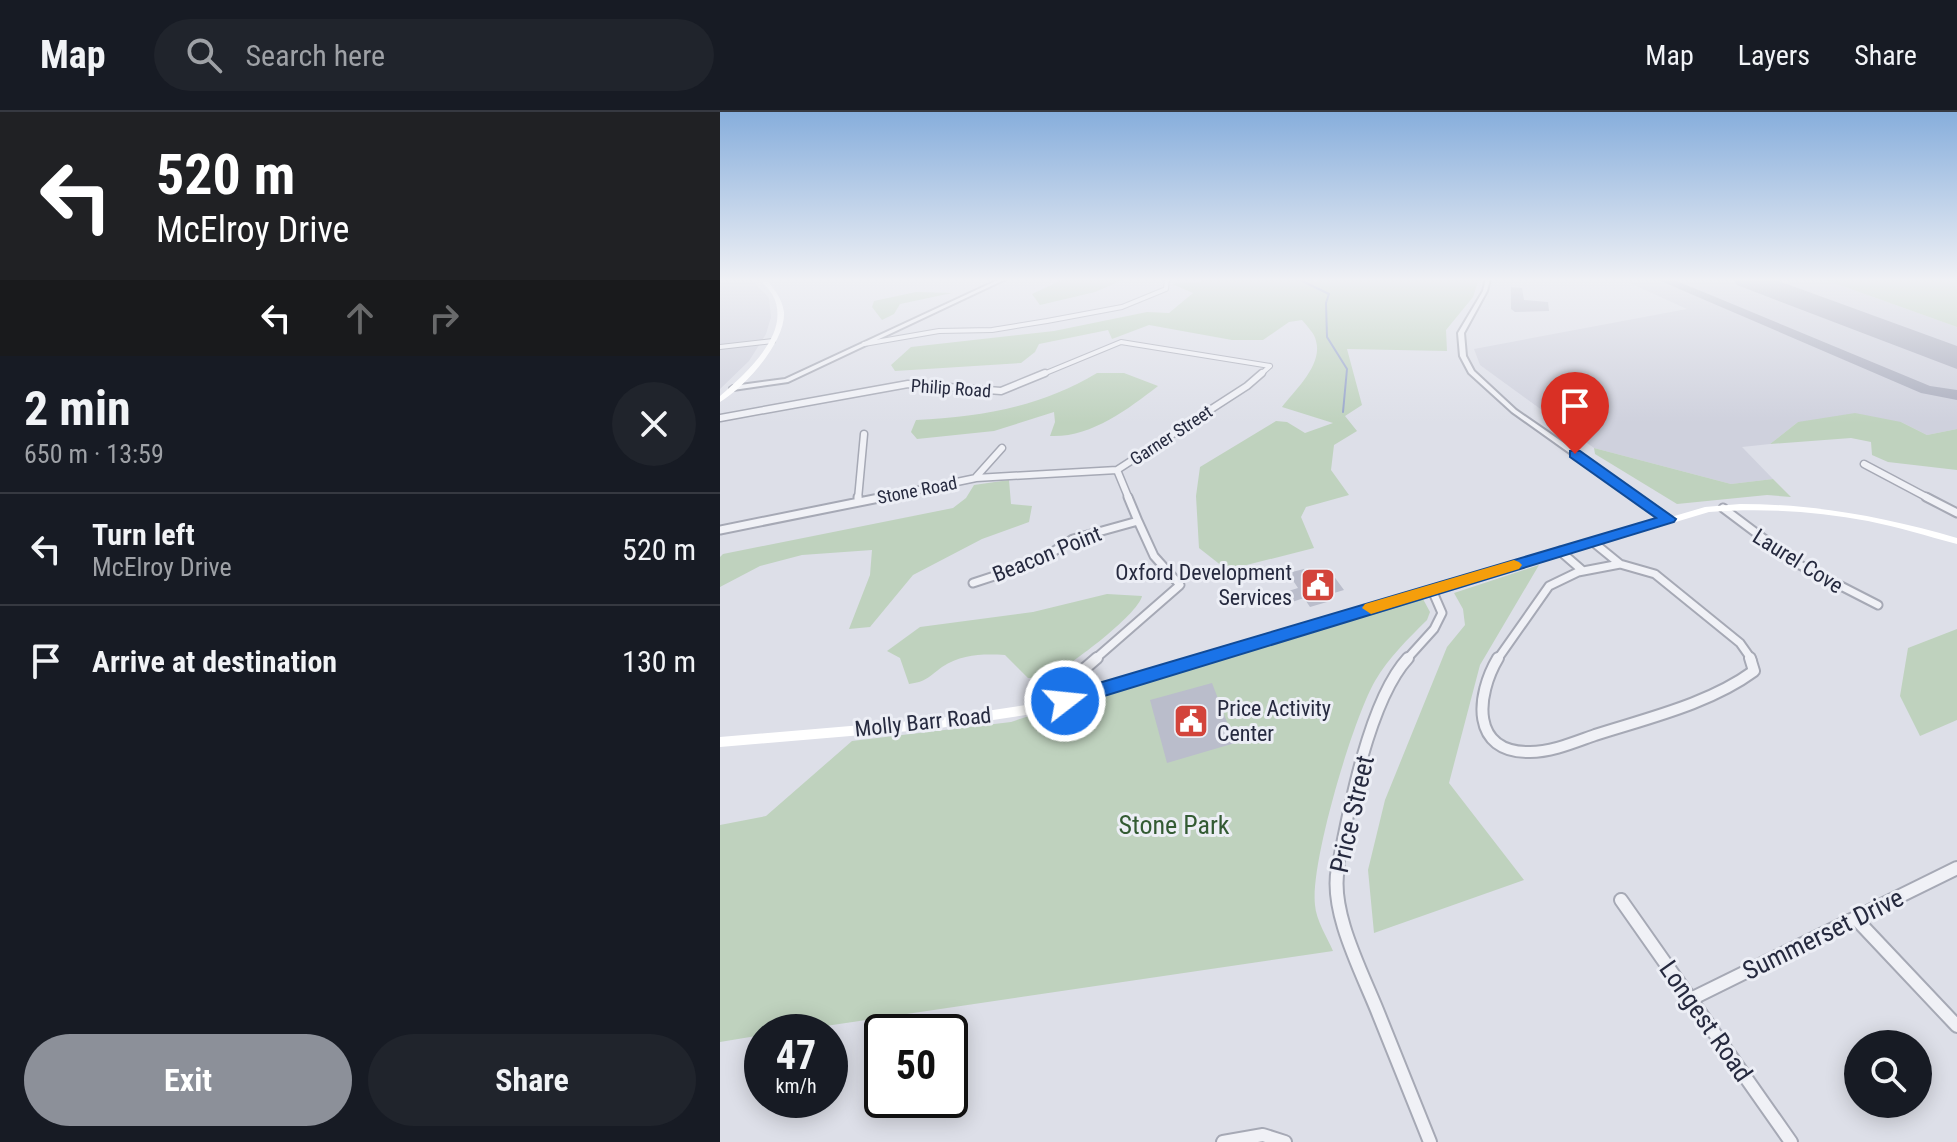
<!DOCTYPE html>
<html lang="en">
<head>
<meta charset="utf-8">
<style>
	body { margin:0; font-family:"Roboto Condensed",sans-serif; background:#20242c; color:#f1f3f6; height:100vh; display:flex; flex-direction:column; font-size:30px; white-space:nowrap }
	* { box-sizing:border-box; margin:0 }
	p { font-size:26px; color:#9ea1a6 }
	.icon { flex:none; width:44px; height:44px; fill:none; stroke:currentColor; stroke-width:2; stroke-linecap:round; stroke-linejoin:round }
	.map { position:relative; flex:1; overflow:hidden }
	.drawer { display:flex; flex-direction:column; background:#171b24; width:720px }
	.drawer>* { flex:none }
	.hud { background:#202124; color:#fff; overflow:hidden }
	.buttons { position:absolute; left:1124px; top:918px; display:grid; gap:16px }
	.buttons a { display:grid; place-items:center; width:88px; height:88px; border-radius:50%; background:#171b24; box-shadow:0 4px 20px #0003; font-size:40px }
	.speed { position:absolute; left:24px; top:902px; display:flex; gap:16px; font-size:40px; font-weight:700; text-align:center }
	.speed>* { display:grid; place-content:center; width:104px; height:104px; border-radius:50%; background:#171b24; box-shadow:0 4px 20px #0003; line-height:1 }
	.speed small { font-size:20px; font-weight:400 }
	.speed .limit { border:4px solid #111; border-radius:12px; background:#fff; color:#111 }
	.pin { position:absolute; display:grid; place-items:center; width:68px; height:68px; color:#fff; margin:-82px -34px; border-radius:50% 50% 50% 0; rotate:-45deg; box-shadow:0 0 8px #0007 }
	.pin .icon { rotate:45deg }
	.me { position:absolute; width:88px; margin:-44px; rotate:74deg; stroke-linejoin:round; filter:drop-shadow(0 0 6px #0008) }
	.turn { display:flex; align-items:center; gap:28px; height:168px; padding:0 24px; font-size:36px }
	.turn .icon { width:104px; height:104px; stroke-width:2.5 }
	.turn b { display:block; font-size:56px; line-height:68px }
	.lanes { display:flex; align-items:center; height:76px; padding:0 24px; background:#0003; justify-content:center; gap:40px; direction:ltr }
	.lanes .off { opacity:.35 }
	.round { display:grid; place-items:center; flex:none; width:84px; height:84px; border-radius:42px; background:#20242c }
	.summary { display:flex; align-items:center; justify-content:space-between; height:136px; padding:0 24px }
	h1 { font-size:48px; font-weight:700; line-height:60px }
	.primary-button { display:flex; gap:16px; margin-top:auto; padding:16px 24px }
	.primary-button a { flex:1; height:92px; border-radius:48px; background:#8c9099; color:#fff; font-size:32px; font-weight:700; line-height:92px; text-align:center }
	.primary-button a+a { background:#20242c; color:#f1f3f6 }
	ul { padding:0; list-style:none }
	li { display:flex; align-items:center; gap:24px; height:112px; padding:0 24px; border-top:2px solid #363941 }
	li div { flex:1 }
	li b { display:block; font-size:30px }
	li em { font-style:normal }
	header { display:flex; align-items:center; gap:48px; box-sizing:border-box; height:112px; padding:0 40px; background:#171b24; border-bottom:2px solid #363941 }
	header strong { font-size:38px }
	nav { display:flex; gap:44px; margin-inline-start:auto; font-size:28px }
	.search { width:560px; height:72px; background:#20242c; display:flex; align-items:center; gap:20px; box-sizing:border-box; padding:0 28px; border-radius:44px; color:#9ea1a6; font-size:30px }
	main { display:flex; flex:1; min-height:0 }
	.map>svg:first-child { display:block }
	.built { fill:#cfd1dd }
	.green { fill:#bfd2be }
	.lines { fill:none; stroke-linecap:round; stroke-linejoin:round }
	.stream { stroke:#96a4ca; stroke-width:2 }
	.taxiway { fill:#aaadbd; fill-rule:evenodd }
	.runway { fill:#aaadbd; fill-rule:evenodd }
	.building { fill:#babdcb }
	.minor-far4-casing { stroke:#a6a9b5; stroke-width:6 }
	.minor-far3-casing { stroke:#a6a9b5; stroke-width:9 }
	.minor-far2-casing { stroke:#a6a9b5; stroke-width:11 }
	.minor-far1-casing { stroke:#a6a9b5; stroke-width:14 }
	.minor-casing { stroke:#a6a9b5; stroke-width:16 }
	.tertiary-casing { stroke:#a6a9b5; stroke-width:4 }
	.minor-far4 { stroke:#f0f1f6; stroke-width:4 }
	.minor-far3 { stroke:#f0f1f6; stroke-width:6 }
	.minor-far2 { stroke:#f0f1f6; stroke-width:7 }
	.minor-far1 { stroke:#f0f1f6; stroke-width:10 }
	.minor { stroke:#f0f1f6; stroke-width:12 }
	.tertiary { fill:#f0f1f6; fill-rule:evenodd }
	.secondary { fill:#fff; fill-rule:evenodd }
	.route { fill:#1a73e8; stroke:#114b97; stroke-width:2 }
	.slow { fill:#f59e0b }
	.labels { text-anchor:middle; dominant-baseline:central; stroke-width:6; stroke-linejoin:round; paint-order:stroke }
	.far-street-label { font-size:18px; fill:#262a3f; stroke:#eceef5 }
	.street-label { font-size:22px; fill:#262a3f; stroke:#eceef5 }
	.poi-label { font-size:22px; fill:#262a3f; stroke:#eceef5; text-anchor:end }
	.near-street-label { font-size:26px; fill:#262a3f; stroke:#eceef5 }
	.near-park-label { font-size:26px; fill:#335b33; stroke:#eceef5 }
</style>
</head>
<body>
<header>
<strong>Map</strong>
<div class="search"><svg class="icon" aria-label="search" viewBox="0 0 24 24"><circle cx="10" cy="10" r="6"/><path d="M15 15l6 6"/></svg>Search here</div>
<nav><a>Map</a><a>Layers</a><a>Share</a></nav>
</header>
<main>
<section class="drawer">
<div class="hud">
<div class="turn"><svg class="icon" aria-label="left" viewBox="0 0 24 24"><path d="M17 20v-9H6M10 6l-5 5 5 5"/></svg><div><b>520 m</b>McElroy Drive</div></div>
<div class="lanes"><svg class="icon" aria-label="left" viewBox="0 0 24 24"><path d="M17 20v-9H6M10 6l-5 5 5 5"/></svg><svg class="icon off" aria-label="ahead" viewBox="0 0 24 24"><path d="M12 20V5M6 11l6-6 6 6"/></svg><svg class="icon off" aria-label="right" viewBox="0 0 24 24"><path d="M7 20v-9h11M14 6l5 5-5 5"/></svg></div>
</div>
<div class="summary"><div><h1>2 min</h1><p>650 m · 13:59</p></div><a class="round"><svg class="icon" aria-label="close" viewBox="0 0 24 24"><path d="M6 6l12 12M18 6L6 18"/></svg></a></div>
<ul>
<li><svg class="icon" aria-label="left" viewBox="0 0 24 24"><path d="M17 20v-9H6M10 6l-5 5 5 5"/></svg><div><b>Turn left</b><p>McElroy Drive</p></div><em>520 m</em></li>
<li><svg class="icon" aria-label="arrive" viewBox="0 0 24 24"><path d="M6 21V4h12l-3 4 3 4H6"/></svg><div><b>Arrive at destination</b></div><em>130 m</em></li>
</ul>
<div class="primary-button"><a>Exit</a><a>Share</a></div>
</section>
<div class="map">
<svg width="1237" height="1030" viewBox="0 0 1237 1030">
	<rect width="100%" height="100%" fill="#dddfe8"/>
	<path class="built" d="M0 167H31L49 186 51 205 46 222 29 249 0 277Z
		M901 167H1103L1237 215V317L1207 323 1181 310H1078L1050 332 1022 335 1053 367 1011 372 874 336 760 253 754 237 967 197Z"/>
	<path class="green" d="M344 167H405L375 180 320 193 312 182Z
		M483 167H588L595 170 602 167H759L753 185 726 218 727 239 627 237 642 293 625 304 637 319 614 333 611 358 629 383 586 395 581 405 594 436 507 458 479 436 476 384 480 355 556 309 567 310 585 321 613 311 562 295C575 278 603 253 596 229 595 222 587 214 582 208L569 210 543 228H512L429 213 392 227 388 218 319 232 315 240 301 251 175 259 171 253 191 235 334 219 427 200 449 201 473 181 452 172 481 170Z
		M1103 167H1237V215Z
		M196 180 232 181 180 192 174 202 162 208 152 195 154 189Z
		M377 261H404L438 274C407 298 370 326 330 324L335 310 334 300 274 319 197 327 191 320 196 308C262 305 320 295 377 261Z
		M1135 301 1181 310 1207 323 1237 317V358L1168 350 1152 343 1151 330 1131 326 1050 332 1078 310Z
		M874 336 1011 372 1053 367 1071 385 1047 383 957 392 875 342Z
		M289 368 291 392 312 394 309 410 262 427 193 463 150 515 129 517 150 463 152 438 82 443 40 454 0 475V445L3 442 233 396 246 386 254 373Z
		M819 453 760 553 729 671 804 768 654 821 648 758 665 688 727 535 745 513 743 497 734 481Z
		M387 482 422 484C418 503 346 557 327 565 321 568 314 566 308 566L285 543C262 542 242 542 222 555 209 565 205 570 189 572L180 546 167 539 200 515 313 500Z
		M703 487 710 500 707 508C688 527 669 545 655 569 633 607 590 751 595 793 596 808 607 825 613 839L65 920H42V923L0 930V713L46 704 132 629 291 610 506 540Z
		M1237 517V608L1200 624 1180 584 1188 536Z"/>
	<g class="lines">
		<path class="stream" d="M578 167 609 182 606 191 607 225 627 257 623 300"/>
		<path class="taxiway" d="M936 167H952L1210 274 1237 278V288L1201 281Z"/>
		<path class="runway" d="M1013 167H1053L1237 234V257L1017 173Z"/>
	</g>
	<path class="building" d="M791 175 802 176 804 188 828 190 829 199 795 200 791 197Z
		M584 457 593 469 613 463 624 478 604 484 607 490 590 495 584 486 569 491 562 481 578 476 568 461Z
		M492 571 515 631 447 651 430 588Z"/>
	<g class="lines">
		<g class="minor-far4-casing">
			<path id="minor-far4" d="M144 232 219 219 272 218 327 209 402 195 446 177 447 167
				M0 235 53 229
				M321 263 401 230 550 254
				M540 263 550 254"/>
		</g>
		<g class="minor-far3-casing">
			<path id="minor-far3" d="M0 306 188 272 281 279 325 261
				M1144 352 1210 387
				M256 365 282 336
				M138 387 144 322
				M155 387 256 366 397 358
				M409 387 397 358 527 274 542 261"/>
		</g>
		<g class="minor-far2-casing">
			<path id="minor-far2" d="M408 385 418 409
				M1206 385 1237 401
				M138 390V385
				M1003 396 1076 451 1158 493
				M0 418 164 385
				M873 430 900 452
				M840 439 863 459
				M253 471 317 450 353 427 418 409 434 444 460 473 374 548
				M686 548 714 517 722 501 712 478
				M777 548 829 474 858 460 900 452 935 462 1020 531 1032 548"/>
		</g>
		<g class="minor-far1-casing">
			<path id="minor-far1" d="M778 546C756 583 750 641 810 640 832 640 855 630 875 623 928 606 989 592 1034 559L1030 546
				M319 596 377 546
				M617 758C628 700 649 588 688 546
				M1234 758 1237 756"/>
		</g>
		<g class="minor-casing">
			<path id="minor" d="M618 756C609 800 643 862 659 903 676 945 693 988 710 1030
				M901 788 1071 1030
				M1136 807 1237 914
				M969 888 1237 756
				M503 1030 543 1023 565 1030"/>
		</g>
		<g class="tertiary-casing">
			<path id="tertiary" d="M280 167H286L68 270 13 278 10 276 13 274 65 267Z
				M766 167H770L767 179 744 221 746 244 754 259 796 298 951 405V409H945L792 300 749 261 740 244 738 221 763 179Z"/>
		</g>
		<use href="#minor-far4" class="minor-far4"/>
		<use href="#minor-far3" class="minor-far3"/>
		<use href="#minor-far2" class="minor-far2"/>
		<use href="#minor-far1" class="minor-far1"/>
		<use href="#minor" class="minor"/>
		<use href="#tertiary" class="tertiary"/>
		<path class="secondary" d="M40 167H46C54 177 62 186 64 200 66 230 24 276 0 290V284C25 262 74 220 52 182 49 177 44 172 40 167Z
			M1020 392C1095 392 1165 405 1237 426V432C1207 424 1178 415 1148 409 1095 399 1042 396 989 400L319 601 213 617 0 635V625L213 607 319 591 985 395Z"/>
	</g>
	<linearGradient id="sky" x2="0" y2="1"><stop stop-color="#87aedc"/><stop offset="0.54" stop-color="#f0f1f5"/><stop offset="1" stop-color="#f0f1f5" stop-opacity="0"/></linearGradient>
	<rect width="1237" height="311" fill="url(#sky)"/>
	<path class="route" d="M850 339H860L956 407 954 410 345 596 338 594 335 589 338 583 345 581 936 406 850 345Z"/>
	<path class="slow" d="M794 448 799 450 802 453 799 457 651 502 642 496 645 492Z"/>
	<defs>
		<g id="civic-square" transform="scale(1.8)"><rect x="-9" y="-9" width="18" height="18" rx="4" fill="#d3443b" stroke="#eceef5"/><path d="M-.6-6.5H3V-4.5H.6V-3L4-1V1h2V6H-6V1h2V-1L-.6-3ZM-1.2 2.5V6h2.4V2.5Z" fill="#fff"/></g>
	</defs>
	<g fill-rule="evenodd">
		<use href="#civic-square" x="598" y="473"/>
		<use href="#civic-square" x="471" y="609"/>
	</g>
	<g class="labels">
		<g class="far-street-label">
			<text transform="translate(231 276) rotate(4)">Philip Road</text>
			<text transform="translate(451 323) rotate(-33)">Garner Street</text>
			<text transform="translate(197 378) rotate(-11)">Stone Road</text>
		</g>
		<g class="street-label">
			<text transform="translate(327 442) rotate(-22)">Beacon Point</text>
			<text transform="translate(1078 449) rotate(32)">Laurel Cove</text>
			<text transform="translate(203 610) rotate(-6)">Molly Barr Road</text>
		</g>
		<g class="poi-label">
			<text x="572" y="460">Oxford Development<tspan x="572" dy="25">Services</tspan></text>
			<text x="497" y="596" text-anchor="start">Price Activity<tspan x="497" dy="25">Center</tspan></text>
		</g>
		<g class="near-street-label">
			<text transform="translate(632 702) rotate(-77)">Price Street</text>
			<text transform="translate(1103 822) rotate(-26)">Summerset Drive</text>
			<text transform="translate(986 909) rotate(55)">Longest Road</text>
		</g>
		<g class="near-park-label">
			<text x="454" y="713">Stone Park</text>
		</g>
	</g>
</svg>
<div class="buttons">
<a><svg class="icon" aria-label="search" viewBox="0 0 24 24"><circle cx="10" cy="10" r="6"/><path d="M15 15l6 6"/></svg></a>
</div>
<div class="speed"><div>47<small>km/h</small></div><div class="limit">50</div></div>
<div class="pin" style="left:855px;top:342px;background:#d93025"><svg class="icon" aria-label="arrive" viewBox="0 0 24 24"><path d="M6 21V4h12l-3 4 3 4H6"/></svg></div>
<svg class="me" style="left:345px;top:589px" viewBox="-20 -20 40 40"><circle r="17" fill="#1a73e8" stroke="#fff" stroke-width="3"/><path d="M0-11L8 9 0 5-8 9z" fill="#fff"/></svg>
</div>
</main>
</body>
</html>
